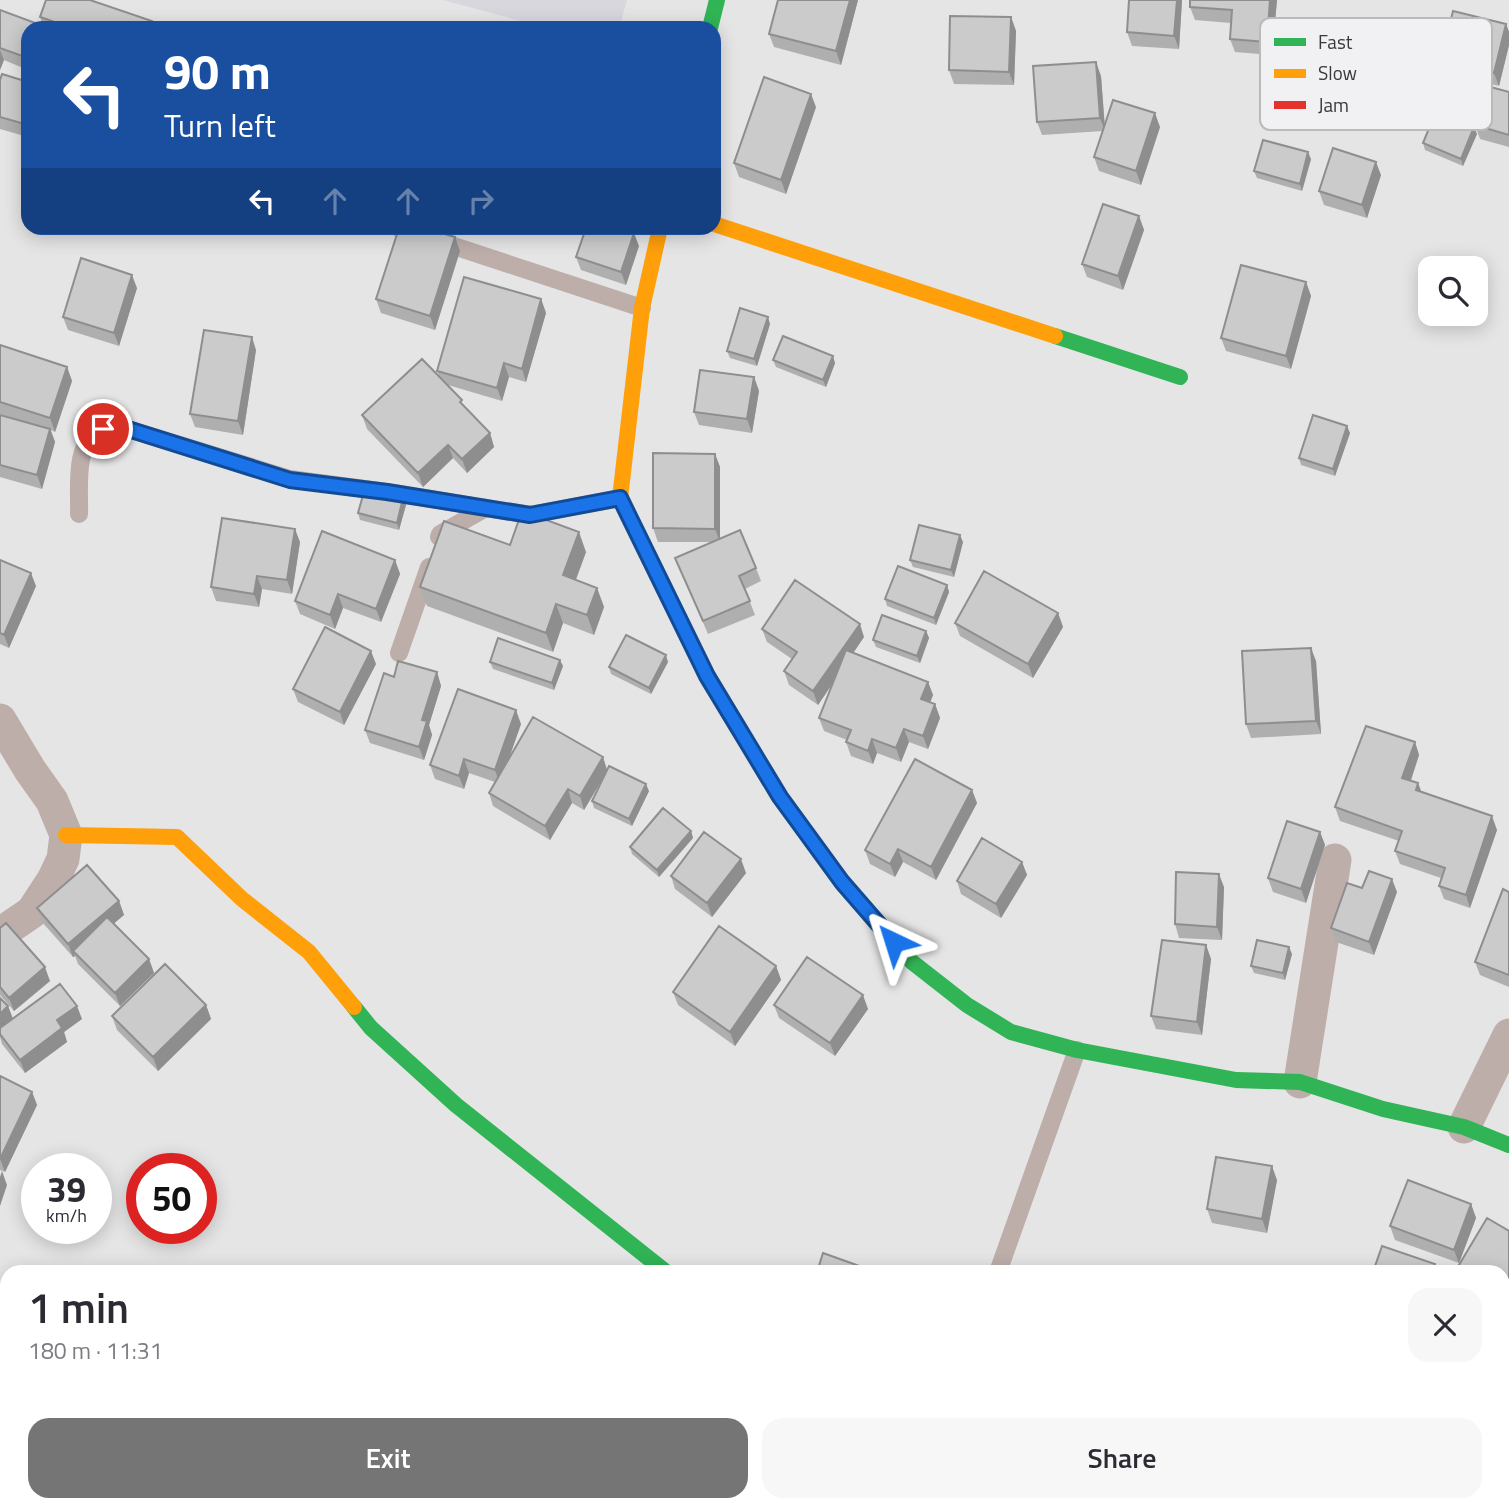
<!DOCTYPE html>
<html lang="en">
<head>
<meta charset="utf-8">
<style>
	body { margin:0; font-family:"Titillium Web",sans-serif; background:#f7f7f7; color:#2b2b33; height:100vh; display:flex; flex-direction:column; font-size:26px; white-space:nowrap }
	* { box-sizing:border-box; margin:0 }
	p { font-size:23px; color:#7c7c81 }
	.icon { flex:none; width:38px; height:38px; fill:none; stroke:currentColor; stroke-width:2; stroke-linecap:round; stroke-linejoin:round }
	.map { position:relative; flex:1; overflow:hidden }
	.side { position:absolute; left:0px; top:1265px; width:1510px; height:247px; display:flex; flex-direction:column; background:#fff; border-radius:21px 21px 0 0; box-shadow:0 4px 18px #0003 }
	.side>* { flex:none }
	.hud { position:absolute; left:21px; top:21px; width:700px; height:214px; border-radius:21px; box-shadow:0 4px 18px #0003; background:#1a4fa0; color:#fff; overflow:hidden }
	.controls { position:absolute; left:1418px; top:256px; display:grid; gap:14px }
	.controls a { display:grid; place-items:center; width:70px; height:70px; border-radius:14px; background:#fff; box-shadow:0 4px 18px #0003; font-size:35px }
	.speed { position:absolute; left:21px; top:1153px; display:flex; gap:14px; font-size:35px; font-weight:700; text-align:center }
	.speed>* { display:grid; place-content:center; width:91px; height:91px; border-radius:50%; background:#fff; box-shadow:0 4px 18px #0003; line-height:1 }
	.speed small { font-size:18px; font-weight:400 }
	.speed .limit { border:10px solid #d22; background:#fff; color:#111 }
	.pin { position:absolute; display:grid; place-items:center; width:60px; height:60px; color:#fff; margin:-30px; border:4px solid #fff; border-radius:50%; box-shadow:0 2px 7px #0007 }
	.me { position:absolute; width:77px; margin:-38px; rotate:319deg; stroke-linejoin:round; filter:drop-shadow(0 0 5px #0008) }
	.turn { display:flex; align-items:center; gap:24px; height:147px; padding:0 28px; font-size:32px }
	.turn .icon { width:91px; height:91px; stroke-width:2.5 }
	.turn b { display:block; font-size:49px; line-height:60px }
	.lanes { display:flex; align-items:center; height:66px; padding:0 28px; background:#0003; justify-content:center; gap:35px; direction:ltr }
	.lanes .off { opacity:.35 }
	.round { display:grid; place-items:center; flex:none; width:74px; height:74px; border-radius:21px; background:#f7f7f7 }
	.headline { display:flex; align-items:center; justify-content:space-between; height:119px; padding:0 28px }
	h1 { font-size:42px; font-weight:600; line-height:52px }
	.cta { display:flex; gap:14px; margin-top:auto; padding:14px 28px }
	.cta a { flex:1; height:80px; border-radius:21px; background:#757576; color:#fff; font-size:28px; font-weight:600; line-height:80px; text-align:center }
	.cta a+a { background:#f7f7f7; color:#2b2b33 }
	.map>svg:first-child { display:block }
	.built { fill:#d7d7dd }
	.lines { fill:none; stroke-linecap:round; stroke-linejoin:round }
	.lane { stroke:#bdaeaa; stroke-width:18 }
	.street { stroke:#bdaeaa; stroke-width:33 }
	.fast { stroke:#30b455; stroke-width:16 }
	.slow { stroke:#ff9f0a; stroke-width:16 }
	.jam { stroke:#e5322d; stroke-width:16 }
	.wall { fill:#afafaf }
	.shaded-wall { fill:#8e8e8f }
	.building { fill:#cbcbcc; stroke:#8e8e8f; stroke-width:2 }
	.route-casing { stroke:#114b97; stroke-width:18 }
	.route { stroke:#1a73e8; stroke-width:12 }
	.key { fill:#f1f1f4; stroke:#bababc; stroke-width:2 }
	.key-label { font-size:19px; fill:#39393a }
</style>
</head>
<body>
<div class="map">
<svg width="1509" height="1511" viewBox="0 0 1509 1511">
	<rect width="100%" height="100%" fill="#e5e5e6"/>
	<path class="built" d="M443 0H627L619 28H547Z"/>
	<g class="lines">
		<path class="lane" d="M399 228 642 308
			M79 514C80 488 73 444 100 431 108 427 120 429 128 429L290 479 387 492 530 515 620 498
			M439 537 440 534 486 508
			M399 653 429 567
			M998 1272 1077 1050"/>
		<path class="street" d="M0 720 30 770 52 801 66 835 63 859 53 880 32 912 0 934
			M1300 1082 1335 860
			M1464 1127 1509 1035
			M0 1311 7 1316
			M282 1505 290 1511
			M548 1511 551 1505"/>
		<path class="fast" d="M710 28 717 0
			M1055 336 1180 377
			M873 918 912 962 967 1005 1011 1032 1077 1050 1236 1080 1300 1082 1383 1109 1464 1127 1509 1145
			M354 1007 371 1028 456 1105 666 1272"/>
		<path class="slow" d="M714 224 1055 336
			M660 228 642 308 620 498 707 676 730 715
			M66 835 177 837 242 899 309 952 354 1007"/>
		<path class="jam" d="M730 715 780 797 842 882 873 918"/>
	</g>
	<path class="wall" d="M778 0H858L841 65 774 47 769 34Z
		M1129 0H1182L1179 49 1132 46 1127 32Z
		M1277 0 1272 55 1235 52 1230 39 1231 23 1195 20 1190 7Z
		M0 10 38 24 39 28H28V70L4 60 0 70Z
		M40 17 154 28H44Z
		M1011 17 1016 31 1014 85 954 84 949 70Z
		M1506 24 1509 32V45L1499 86 1446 73 1441 60Z
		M1101 76 1105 126 1160 127 1141 185 1099 171 1094 157 1103 131 1042 135 1037 122Z
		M0 80 28 82V137L0 129Z
		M1509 92V147L1480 139 1475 125Z
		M816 107 786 194 739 177 734 163Z
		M1477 134 1463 166 1425 150 1423 143Z
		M1311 159 1302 191 1257 178 1254 171Z
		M1381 175 1367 218 1324 205 1319 191Z
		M1139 216 1144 230 1123 290 1087 277 1082 264Z
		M455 237 460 251 435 330 381 313 376 299Z
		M639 246 626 285 581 270 576 257Z
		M1306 282 1311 296 1291 369 1226 351 1221 338Z
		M137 288 119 346 68 330 63 317Z
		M541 299 546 313 526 382 509 377 502 401 448 385 465 407 490 433 494 447 467 473 453 458 423 487 367 429 362 415 440 378 437 371Z
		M770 324 757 366 730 358 727 351Z
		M0 345 67 367 72 381 55 432 51 430 55 442 42 489 0 477V415L26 422 0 414Z
		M256 350 243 435 195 427 190 414Z
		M773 360 835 363 826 387 776 367Z
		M754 377 759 391 752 433 699 425 694 412Z
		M1350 433 1335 476 1301 465 1299 458Z
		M715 454 720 467V539L756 568 761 581 745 589 755 615 708 634 675 558 713 542H658L653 528Z
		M403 498 406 505 399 530 360 520 358 513Z
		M300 542 292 594 262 589 259 607 216 601 211 587Z
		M963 542 954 577 913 567 910 560Z
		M586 552 576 580 597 588 604 607 594 635 563 623 553 652 427 606 420 587Z
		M0 560 36 586 9 648 0 644Z
		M395 560 400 574 381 622 343 608 335 629 300 614 295 601Z
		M947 585 949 592 936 625 887 606 885 599Z
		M1058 613 1063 627 1033 678 960 636 955 623Z
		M762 629 864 637 853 653 928 682 933 695 930 703 935 704 940 718 928 749 909 742 901 762 877 753 873 764 851 756 846 742 847 740 824 731 819 718 833 683 818 705 789 685 784 671 792 659 767 642Z
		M926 631 929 638 920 663 876 647 873 640Z
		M1316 661 1321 734 1251 738 1246 724Z
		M490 662 563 666 554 690 493 669Z
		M668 662 651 694 611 674 609 667Z
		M376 664 344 725 298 702 293 689Z
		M437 672 441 686 429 725 432 735 424 760 370 743 365 730 394 677Z
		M521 724 509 758 603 757 607 769 649 791 632 826 594 808 592 801 601 782 584 810 572 803 550 840 493 806 489 793 495 782 469 773 464 789 435 779 430 765Z
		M1415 742 1419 755 1411 781 1418 783 1421 792 1497 830 1470 908 1444 899 1439 886 1441 878 1400 864 1395 851 1399 841 1340 821 1335 807Z
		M972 790 977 803 936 880 903 862 895 877 870 864 865 850Z
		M691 831 693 838 659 877 632 854 630 847Z
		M1320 832 1325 845 1306 903 1273 892 1268 878Z
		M1022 862 1027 875 1001 918 961 894 957 881Z
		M746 873 712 917 675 889 671 876Z
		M1224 887 1222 940 1179 938 1175 924Z
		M1362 888 1397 892 1374 955 1336 942 1331 928Z
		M1509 892V987L1480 975 1475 962Z
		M119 901 124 915 113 923 149 959 154 973 120 1006 78 964 75 956 73 957 42 922 37 908Z
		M0 928 50 981 14 1011 0 995Z
		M1206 945 1211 959 1202 1035 1156 1029 1151 1016Z
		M1292 954 1285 980 1254 973 1251 966Z
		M776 966 781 980 735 1046 678 1005 673 992Z
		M0 998 8 1006 13 1019H82L64 1032 67 1042 25 1073 2 1044 0 1037Z
		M206 1005 211 1019 158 1071 117 1030 112 1016Z
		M774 1005 868 1009 835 1056 779 1018Z
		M0 1076 32 1092 37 1105 5 1172 0 1170Z
		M1277 1180 1267 1233 1212 1223 1207 1209Z
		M1471 1204 1476 1218 1459 1263 1395 1240 1390 1226Z
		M1509 1231V1306L1503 1302V1272H1462L1459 1265Z
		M1443 1505H1503L1509 1511H1445Z"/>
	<path class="shaded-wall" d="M850 0H858L841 65 836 51Z
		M1177 0H1182L1179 49 1174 36Z
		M1270 0H1277L1272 55 1267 42Z
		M1011 17 1016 31 1014 85 1009 72Z
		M1506 24 1509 32V45L1499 86 1494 73Z
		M28 49V66L25 57Z
		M0 50 4 60 0 70Z
		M1096 62 1101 76 1105 131 1100 118Z
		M811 94 816 107 786 194 781 180Z
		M1155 113 1160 127 1141 185 1136 171Z
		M1474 127 1477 134 1463 166 1461 159Z
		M1308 152 1311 159 1302 191 1300 184Z
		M1376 162 1381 175 1367 218 1362 205Z
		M1139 216 1144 230 1123 290 1118 276Z
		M634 233 639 246 626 285 621 272Z
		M455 237 460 251 435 330 430 316Z
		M132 275 137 288 119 346 114 333Z
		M1306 282 1311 296 1291 369 1286 356Z
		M541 299 546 313 526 382 522 369Z
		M768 317 770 324 757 366 754 359Z
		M252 337 256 350 243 435 238 421Z
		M833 356 835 363 826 387 823 380Z
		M504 363 509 377 502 401 497 388Z
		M67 367 72 381 55 432 50 418Z
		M754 377 759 391 752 433 747 419Z
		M1347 426 1350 433 1335 476 1333 469Z
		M50 429 55 442 42 489 37 475Z
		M490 433 494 447 467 473 462 459Z
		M448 445 453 458 423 487 418 473Z
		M715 454 720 467V542L715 529Z
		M403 498 406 505 399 530 397 523Z
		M295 529 300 542 292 594 287 580Z
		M579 532 586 552 570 595 563 575Z
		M960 535 963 542 954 577 951 570Z
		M395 560 400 574 381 622 376 609Z
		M31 573 36 586 9 648 4 635Z
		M257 576 262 589 259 607 254 594Z
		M947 585 949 592 936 625 934 618Z
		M597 588 604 607 594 635 587 615Z
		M338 594 343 608 335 629 330 615Z
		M556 604 563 623 553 652 546 633Z
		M1058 613 1063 627 1033 678 1028 664Z
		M860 624 864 637 818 705 813 691Z
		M926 631 929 638 920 663 917 656Z
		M1311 648 1316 661 1321 734 1316 721Z
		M371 651 376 664 344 725 340 712Z
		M666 655 668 662 651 694 649 688Z
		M560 660 563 666 554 690 552 683Z
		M437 672 441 686 429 725 432 735 424 760 419 747 422 720Z
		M928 682 933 695 926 712 921 699Z
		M935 704 940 718 928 749 923 736Z
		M516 710 521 724 500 784 495 770Z
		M904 729 909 742 901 762 896 748Z
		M872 739 877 753 873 764 868 751Z
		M1415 742 1419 755 1407 791 1402 778Z
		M603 757 607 771 584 810 580 796Z
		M464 759 469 773 464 789 459 776Z
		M1418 783 1423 796 1416 790Z
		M646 784 649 791 632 826 629 819Z
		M568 789 572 803 550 840 545 826Z
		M972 790 977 803 936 880 931 867Z
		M1492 816 1497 830 1470 908 1466 895Z
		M691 831 693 838 659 877 657 870Z
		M1320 832 1325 845 1306 903 1301 889Z
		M898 849 903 862 895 877 890 864Z
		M741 859 746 873 712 917 707 903Z
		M1022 862 1027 875 1001 918 996 904Z
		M1219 874 1224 887 1222 940 1217 927Z
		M1392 879 1397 892 1374 955 1369 942Z
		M119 901 124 915 77 955 73 951 75 956 73 957 68 944Z
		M1206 945 1211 959 1202 1035 1197 1022Z
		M1289 947 1292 954 1285 980 1283 973Z
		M149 959 154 973 120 1006 115 993Z
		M776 966 781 980 735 1046 730 1032Z
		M45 967 50 981 14 1011 9 998Z
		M863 995 868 1009 835 1056 830 1043Z
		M206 1005 211 1019 158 1071 153 1057Z
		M8 1006 13 1019 0 1033V1014Z
		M77 1006 82 1019 64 1032 67 1042 25 1073 20 1060 57 1020Z
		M32 1092 37 1105 5 1172 0 1159Z
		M1272 1166 1277 1180 1267 1233 1262 1219Z
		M2 1171 7 1185 0 1206V1177Z
		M1471 1204 1476 1218 1459 1263 1454 1250Z
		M1435 1264 1438 1272H1432Z
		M7 1337V1357L3 1362 7 1374 0 1384V1346Z
		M1384 1505H1395L1393 1511H1382Z"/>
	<path class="building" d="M46 0H90L152 21 149 28H72L40 17Z
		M778 0H850L836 51 769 34Z
		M1129 0H1177L1174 36 1127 32Z
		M1190 0H1270L1267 42 1230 39 1232 10 1190 7Z
		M0 10 38 24 36 28H28V49L25 57 0 48Z
		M1453 11 1506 24 1494 73 1441 60Z
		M950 16 1011 17 1009 72 949 70Z
		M1096 62 1100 118 1037 122 1033 66Z
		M2 74 28 82V125L0 117V80Z
		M764 77 811 94 781 180 734 163Z
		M1487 86 1509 92V135L1475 125Z
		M1113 100 1155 113 1136 171 1094 157Z
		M1436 111 1474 127 1461 159 1423 143Z
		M1263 140 1308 152 1300 184 1254 171Z
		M1333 148 1376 162 1362 205 1319 191Z
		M1103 204 1139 216 1118 276 1082 264Z
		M399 228H424L455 237 430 316 376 299Z
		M586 228H618L634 233 621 272 576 257Z
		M81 258 132 275 114 333 63 317Z
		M1241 265 1306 282 1286 356 1221 338Z
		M464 277 541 299 522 369 504 363 497 388 437 371Z
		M740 308 768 317 754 359 727 351Z
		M204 330 252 337 238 421 190 414Z
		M783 336 833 356 823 380 773 360Z
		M0 345 67 367 50 418 0 402Z
		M422 359 462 400 460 402 490 433 462 459 448 445 418 473 362 415Z
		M700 370 754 377 747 419 694 412Z
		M0 415 50 429 37 475 0 465Z
		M1313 415 1347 426 1333 469 1299 458Z
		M653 453 715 454V529L653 528Z
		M365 488 403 498 397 523 358 513Z
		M522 511 579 532 563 575 597 588 587 615 556 604 546 633 420 587 444 521 510 545Z
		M222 518 295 529 287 580 257 576 254 594 211 587Z
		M919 525 960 535 951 570 910 560Z
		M740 530 756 568 739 576 750 601 703 621 675 558Z
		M322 531 395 560 376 609 338 594 330 615 295 601Z
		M0 560 31 573 4 635 0 633Z
		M898 566 947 585 934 618 885 599Z
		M984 571 1058 613 1028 664 955 623Z
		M795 580 860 624 813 691 784 671 797 652 762 629Z
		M882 615 926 631 917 656 873 640Z
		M325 627 371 651 340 712 293 689Z
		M626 635 666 655 649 688 609 667Z
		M498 638 560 660 552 683 490 662Z
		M1311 648 1316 721 1246 724 1242 651Z
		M846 650 928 682 921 699 935 704 923 736 904 729 896 748 872 739 868 751 846 742 851 730 819 718Z
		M398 661 437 672 422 720 427 721 419 747 365 730 384 673 394 677Z
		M458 689 516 710 495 770 464 759 459 776 430 765Z
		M533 717 603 757 580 796 568 789 545 826 489 793Z
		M1366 726 1415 742 1402 778 1418 783 1416 790 1492 816 1466 895 1439 886 1445 868 1395 851 1402 831 1335 807Z
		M915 759 972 790 931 867 898 849 890 864 865 850Z
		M609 766 646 784 629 819 592 801Z
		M663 808 691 831 657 870 630 847Z
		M1287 821 1320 832 1301 889 1268 878Z
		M704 832 741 859 707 903 671 876Z
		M982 838 1022 862 996 904 957 881Z
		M87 865 119 901 68 944 37 908Z
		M1369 871 1392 879 1369 942 1331 928 1347 883 1362 888Z
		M1176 872 1219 874 1217 927 1175 924Z
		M1503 889 1509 892V975L1475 962Z
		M107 917 149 959 115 993 73 951Z
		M6 923 45 967 9 998 0 987V928Z
		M719 926 776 966 730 1032 673 992Z
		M1162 940 1206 945 1197 1022 1151 1016Z
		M1257 940 1289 947 1283 973 1251 966Z
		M807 957 863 995 830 1043 774 1005Z
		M165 964 206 1005 153 1057 112 1016Z
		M60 984 77 1006 57 1020 62 1028 20 1060 0 1034V1028Z
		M0 998 8 1006 0 1014Z
		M0 1076 32 1092 0 1159Z
		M1216 1157 1272 1166 1262 1219 1207 1209Z
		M1408 1180 1471 1204 1454 1250 1390 1226Z
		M1487 1218 1509 1231V1292L1508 1294 1503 1292V1272H1471L1459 1265Z
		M1382 1246 1435 1264 1432 1272H1373Z
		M823 1253 876 1272H817Z
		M0 1317 7 1322V1337L0 1346Z
		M1503 1436 1509 1438V1511H1490L1472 1505H1503Z
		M1299 1505H1384L1382 1511H1297Z"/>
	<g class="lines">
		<g class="route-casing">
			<path id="route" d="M103 429H128L290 480 387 492 530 515 620 498 707 676 780 797 842 882 894 942"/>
		</g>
		<use href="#route" class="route"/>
	</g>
	<rect x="1260" y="18" width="232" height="112" rx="10" class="key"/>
	<rect x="1274" y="38" width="32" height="8" fill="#30b455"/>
	<rect x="1274" y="69" width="32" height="9" fill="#ff9f0a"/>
	<rect x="1274" y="101" width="32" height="8" fill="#e5322d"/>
	<g class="key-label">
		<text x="1318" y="49">Fast</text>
		<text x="1318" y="80">Slow</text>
		<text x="1318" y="112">Jam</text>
	</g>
</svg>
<div class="controls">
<a><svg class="icon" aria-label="search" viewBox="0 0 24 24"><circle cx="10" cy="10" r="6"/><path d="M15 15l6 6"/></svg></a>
</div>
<div class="speed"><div>39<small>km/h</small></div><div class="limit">50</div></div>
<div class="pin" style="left:103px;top:429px;background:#d93025"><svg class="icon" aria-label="arrive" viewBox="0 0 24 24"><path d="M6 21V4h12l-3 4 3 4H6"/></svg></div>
<svg class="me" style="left:894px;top:942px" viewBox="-20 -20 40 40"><path d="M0-17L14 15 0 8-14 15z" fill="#1a73e8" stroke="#fff" stroke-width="4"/></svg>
<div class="hud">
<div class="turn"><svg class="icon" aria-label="left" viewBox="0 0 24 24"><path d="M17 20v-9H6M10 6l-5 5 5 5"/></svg><div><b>90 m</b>Turn left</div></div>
<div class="lanes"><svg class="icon" aria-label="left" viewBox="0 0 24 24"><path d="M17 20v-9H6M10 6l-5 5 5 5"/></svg><svg class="icon off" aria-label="ahead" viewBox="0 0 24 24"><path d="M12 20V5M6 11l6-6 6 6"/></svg><svg class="icon off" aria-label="ahead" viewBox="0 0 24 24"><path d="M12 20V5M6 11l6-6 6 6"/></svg><svg class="icon off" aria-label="right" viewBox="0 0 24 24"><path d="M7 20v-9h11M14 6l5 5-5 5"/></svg></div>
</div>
<section class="side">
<div class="headline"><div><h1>1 min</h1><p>180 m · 11:31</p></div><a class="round"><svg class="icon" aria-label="close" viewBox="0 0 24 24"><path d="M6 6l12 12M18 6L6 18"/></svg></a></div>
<div class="cta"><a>Exit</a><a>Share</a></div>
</section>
</div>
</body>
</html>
